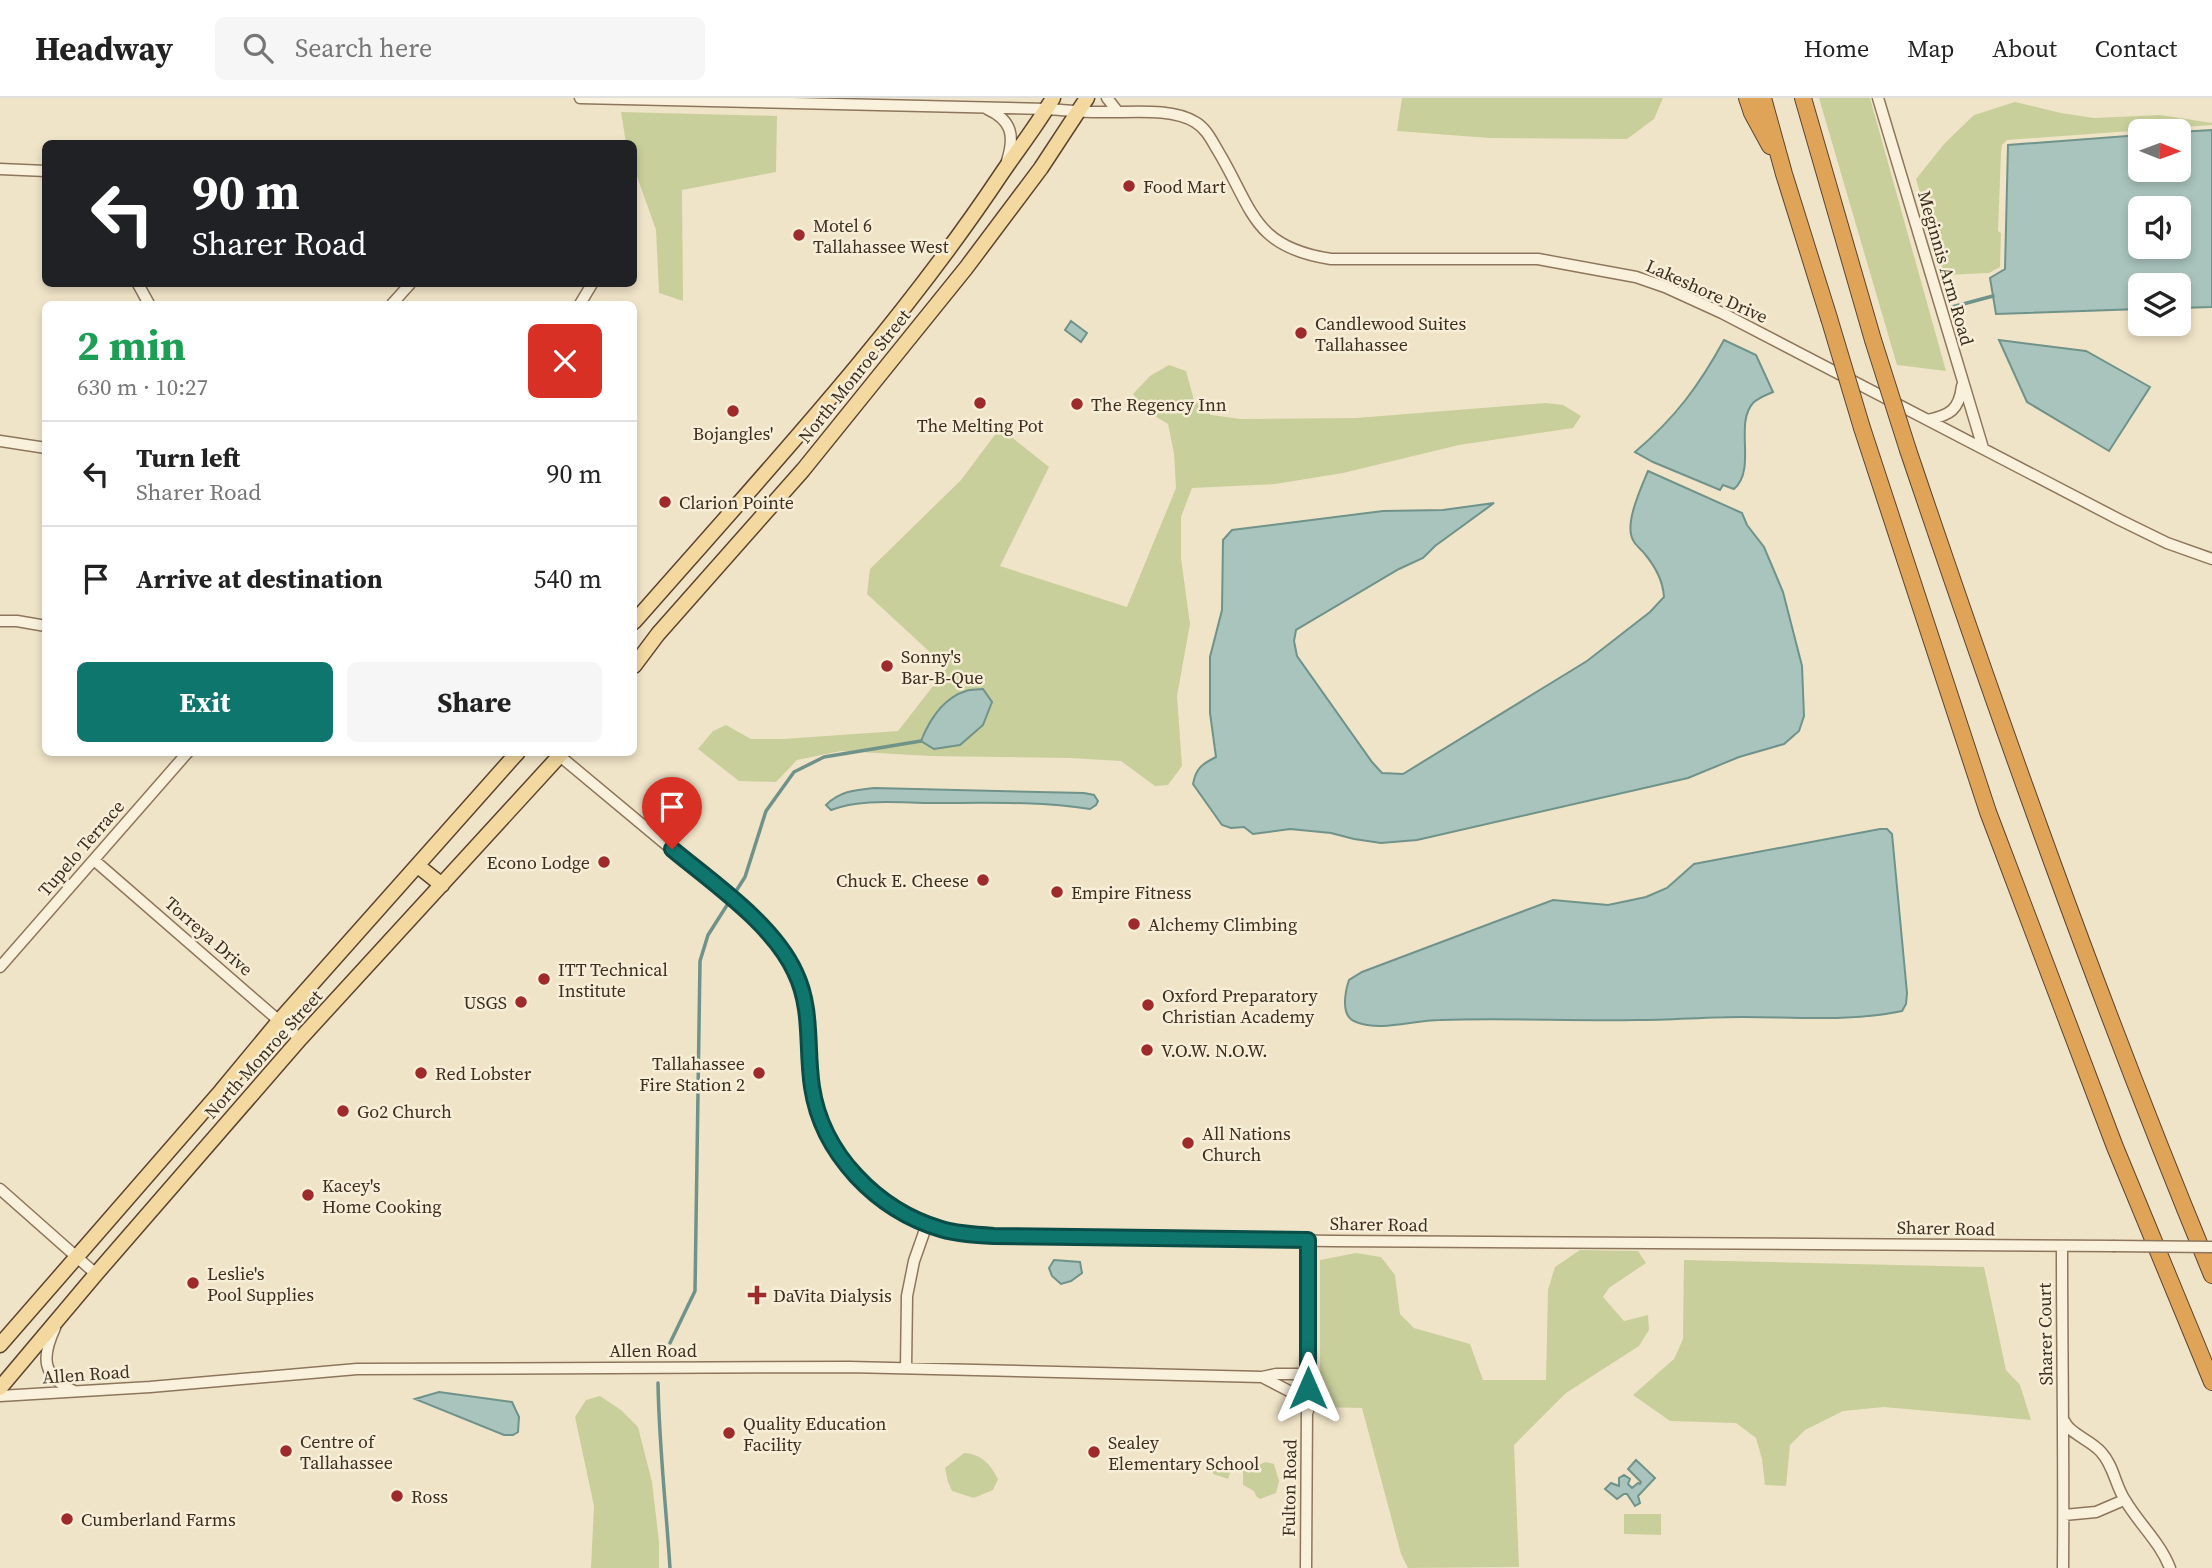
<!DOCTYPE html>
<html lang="en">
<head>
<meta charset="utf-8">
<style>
	body { margin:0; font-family:"Source Serif 4",serif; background:#f6f6f6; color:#222; height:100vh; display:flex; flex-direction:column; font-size:26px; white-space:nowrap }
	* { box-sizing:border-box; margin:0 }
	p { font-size:23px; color:#767676 }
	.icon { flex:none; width:38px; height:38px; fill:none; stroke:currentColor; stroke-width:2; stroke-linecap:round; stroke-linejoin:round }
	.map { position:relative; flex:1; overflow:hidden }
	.sheet { position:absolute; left:42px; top:203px; width:595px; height:455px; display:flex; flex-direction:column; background:#fff; border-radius:10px; box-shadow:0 4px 10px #0003 }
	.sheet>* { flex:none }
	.guide { position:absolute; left:42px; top:42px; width:595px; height:147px; border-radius:10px; box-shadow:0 4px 10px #0003; background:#202124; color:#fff; overflow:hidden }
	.needle { width:46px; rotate:91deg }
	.buttons { position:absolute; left:2128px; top:21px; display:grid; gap:14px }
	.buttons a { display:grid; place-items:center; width:63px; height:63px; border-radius:10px; background:#fff; box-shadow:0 4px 10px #0003; font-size:35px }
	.pin { position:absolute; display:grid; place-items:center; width:60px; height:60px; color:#fff; margin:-72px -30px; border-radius:50% 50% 50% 0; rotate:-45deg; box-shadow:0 0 7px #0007 }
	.pin .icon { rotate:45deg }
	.me { position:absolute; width:77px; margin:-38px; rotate:0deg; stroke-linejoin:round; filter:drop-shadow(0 0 5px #0008) }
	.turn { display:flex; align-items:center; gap:24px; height:147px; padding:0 35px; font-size:32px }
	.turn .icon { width:91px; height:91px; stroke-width:2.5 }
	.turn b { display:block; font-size:49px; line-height:60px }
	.round { display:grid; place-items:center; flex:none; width:74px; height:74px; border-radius:10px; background:#f6f6f6 }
	.overview { display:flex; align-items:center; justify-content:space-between; height:119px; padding:0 35px }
	h1 { font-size:42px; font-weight:700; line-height:52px; color:#1e9e55 }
	.action { display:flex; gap:14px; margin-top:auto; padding:14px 35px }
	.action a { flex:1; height:80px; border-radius:10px; background:#0f766e; color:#fff; font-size:28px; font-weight:700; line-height:80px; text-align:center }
	.action a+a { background:#f6f6f6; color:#222 }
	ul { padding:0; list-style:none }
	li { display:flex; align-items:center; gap:21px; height:105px; padding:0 35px; border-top:2px solid #e0e0e0 }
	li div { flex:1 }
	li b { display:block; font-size:26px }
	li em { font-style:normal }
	header { display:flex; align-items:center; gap:42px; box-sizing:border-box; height:98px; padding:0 35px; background:#fff; border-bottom:2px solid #e0e0e0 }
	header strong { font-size:33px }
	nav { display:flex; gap:38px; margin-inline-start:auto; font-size:24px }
	.search { width:490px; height:63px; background:#f6f6f6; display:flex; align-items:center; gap:18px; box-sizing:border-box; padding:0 24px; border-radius:10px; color:#767676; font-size:26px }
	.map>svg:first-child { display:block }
	.green { fill:#c9cf9b }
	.water { fill:#a9c4bc; stroke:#6f938a; stroke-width:2; fill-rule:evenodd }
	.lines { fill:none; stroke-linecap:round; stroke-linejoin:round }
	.stream { stroke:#6f938a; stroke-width:3.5 }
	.minor-casing { stroke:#8d765c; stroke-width:13 }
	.major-casing { stroke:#5b4430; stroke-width:17 }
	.highway-casing { stroke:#5b4430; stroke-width:18 }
	.minor { stroke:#faf1dc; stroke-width:10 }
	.major { stroke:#f3d9a0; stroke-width:14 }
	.highway { stroke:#e0a458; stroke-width:16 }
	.minor-bridge-casing { stroke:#8d765c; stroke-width:13; stroke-linecap:butt }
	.highway-bridge-casing { stroke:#5b4430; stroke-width:18; stroke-linecap:butt }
	.minor-bridge { stroke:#faf1dc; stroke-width:10 }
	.highway-bridge { stroke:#e0a458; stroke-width:16 }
	.route-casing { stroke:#0a4d48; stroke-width:18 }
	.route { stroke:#0f766e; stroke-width:12 }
	.poi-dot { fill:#9e2a2b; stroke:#f7eed8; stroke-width:2.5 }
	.labels { text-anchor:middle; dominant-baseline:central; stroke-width:5; stroke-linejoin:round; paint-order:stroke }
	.poi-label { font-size:18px; fill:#3d2e20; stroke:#f7eed8; text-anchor:start }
	.street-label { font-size:18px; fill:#3d2e20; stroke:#f7eed8 }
</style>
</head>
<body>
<header>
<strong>Headway</strong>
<div class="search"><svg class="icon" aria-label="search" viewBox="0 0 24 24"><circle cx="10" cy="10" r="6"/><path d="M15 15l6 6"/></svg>Search here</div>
<nav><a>Home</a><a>Map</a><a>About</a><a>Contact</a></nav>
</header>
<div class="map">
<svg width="2212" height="1470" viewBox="0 0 2212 1470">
	<rect width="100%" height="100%" fill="#f0e4c8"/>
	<path class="green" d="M1402 0H1663L1654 21 1627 41 1489 40 1397 33Z
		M1819 0H1870L1946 273 1897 267Z
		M2015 4 2061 15 2094 20 2160 17 2212 25V27L2007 42 2002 47 2001 55 1998 133 2001 135 2000 169 1989 175 1944 177 1916 81 1944 46 1974 17Z
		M621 14 777 18 776 74 682 92 683 203 659 195 656 132 634 70V46L626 45Z
		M1169 267 1186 273 1194 302 1211 317 1241 321 1356 320 1546 305 1563 307 1581 318 1573 330 1459 347 1343 375 1275 386 1192 390 1181 419V460L1190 526 1177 598 1182 668 1168 687 1155 688 1121 663 1070 660 930 658 841 653 797 662 776 684 739 683 698 651 713 633 726 627 751 641H783L898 633 947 570 867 496 870 471 961 382 1000 330 1049 369 1000 468 1127 509 1176 390 1174 355 1168 326 1145 312 1133 296 1150 278Z
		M1580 1152 1638 1153 1646 1165 1609 1190 1603 1199 1624 1223 1648 1217 1649 1232 1639 1248 1566 1295 1514 1347 1519 1469 1408 1470 1401 1456 1362 1310 1320 1309V1162L1356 1155 1381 1159 1395 1177 1400 1216 1414 1230 1470 1246 1483 1282H1546L1548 1192 1555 1169Z
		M1684 1162 1984 1169 2006 1272 2020 1287 2031 1322 1884 1309 1843 1313 1805 1332 1790 1347 1786 1388 1765 1387 1762 1361 1756 1340 1736 1325 1670 1323 1633 1297 1674 1261 1683 1241Z
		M600 1298 621 1312 638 1329 652 1384 659 1444V1470H591L594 1408 575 1319 586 1302Z
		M964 1355C982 1356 990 1366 998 1381L993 1392 974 1400 952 1393 948 1384 945 1370Z
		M1222 1363 1228 1364 1232 1369 1228 1381 1213 1376 1214 1365Z
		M1266 1364 1274 1366 1279 1383 1276 1395 1260 1401 1256 1398 1254 1393 1243 1387V1373Z
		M1624 1416H1661V1437L1624 1436Z"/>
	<path class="water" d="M2212 32V209L2179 210V187H2140V211L1996 216 1990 180 2005 171 2008 47 2140 37V72H2179V34ZM2140 110H2179V149H2140Z
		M1071 223 1087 235 1081 244 1065 232Z
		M1724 242 1756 257 1773 294C1766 297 1758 300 1753 305 1734 326 1757 371 1734 391L1723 387 1720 392 1653 364 1635 354C1675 320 1699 288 1724 242Z
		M1999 242 2086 253 2150 289 2109 353 2027 304Z
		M1648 373 1742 415 1747 427 1764 449 1783 494 1802 568 1804 618 1799 633 1784 646 1739 659 1688 680 1417 742 1381 745 1354 741 1331 735 1290 731 1253 736 1244 729 1231 730 1222 727 1193 686C1196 670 1202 666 1216 659L1210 615V559L1222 512 1223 442 1232 432 1383 413 1443 412 1494 405 1435 448 1423 460 1399 471 1296 532 1294 543 1297 558 1372 664 1382 675 1403 676 1587 563 1650 514 1664 499C1663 482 1655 468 1644 455 1641 451 1635 447 1633 442 1624 426 1641 390 1648 373Z
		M983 591 992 604 983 627 960 647 934 651 921 643C929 623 943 600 966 593 971 591 978 592 983 591Z
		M874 690 1084 695 1094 697 1098 703 1096 707 1090 711C1039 703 985 705 933 705 900 705 862 700 831 712L826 707C840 693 855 692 874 690Z
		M1880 731H1887L1892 736 1907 895 1906 906 1902 913C1850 924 1795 919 1743 919 1707 919 1672 922 1636 922 1571 923 1505 920 1440 922 1412 922 1382 934 1356 924 1340 919 1345 894 1349 882L1362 874 1553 802 1608 807 1646 799 1667 790 1694 766Z
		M1054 1162 1080 1164 1082 1175 1071 1183 1061 1186 1052 1178 1049 1170Z
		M439 1294 512 1304 519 1319 518 1334 513 1337H504L415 1301Z
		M1636 1362 1655 1380 1638 1398 1640 1405 1635 1408 1627 1396H1624L1617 1401 1605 1391 1611 1385 1619 1388V1380L1624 1377 1630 1381 1628 1386 1632 1390 1638 1385 1640 1386 1641 1384 1628 1371Z"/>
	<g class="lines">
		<path class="stream" d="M1952 209 1993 198
			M670 1245 695 1193 700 863 708 837 745 779 766 713 794 674 824 659 921 643
			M658 1285C659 1347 666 1408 670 1470"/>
		<g class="minor-casing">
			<path id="minor" d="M580 0 1047 11C1064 12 1082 14 1100 14 1128 15 1171 9 1195 24 1206 30 1212 43 1218 53 1253 111 1252 149 1331 161H1538L1636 179 1665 189 1722 215 2120 422 2167 445 2212 461
				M1107 0 1118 14
				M1878 0 1983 350
				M987 11C1012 22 1015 38 1007 63
				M0 71 46 73
				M138 186 149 206
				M392 206 410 186
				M580 206 592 186
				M1928 322C1950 317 1959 312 1962 288
				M0 343 46 350
				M0 523H17L46 528
				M555 654 753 819C789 854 806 885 809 935 810 953 809 970 812 988 822 1056 877 1112 941 1131 958 1136 976 1137 994 1138L1333 1143 2113 1148
				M94 762 300 941
				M0 869 188 654
				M0 1091 96 1176
				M2062 1149C2062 1256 2064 1363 2063 1470
				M55 1230C41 1260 42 1278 74 1293
				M906 1270 907 1198 914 1163 927 1126
				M1264 1280 1293 1295 1308 1313
				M0 1298 150 1289 357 1271 849 1269 1262 1279 1276 1276H1308
				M2065 1324C2069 1335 2092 1343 2101 1354 2114 1368 2115 1387 2125 1402 2139 1426 2160 1444 2170 1470
				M2064 1417 2096 1414 2124 1402
				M1306 1470 1308 1142"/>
		</g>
		<g class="major-casing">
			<path id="major" d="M634 524C761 379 895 236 1002 75 1019 50 1038 26 1053 0
				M634 568 658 536 803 372 966 170 1041 70 1087 0
				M418 768 442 787
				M0 1247 221 993 279 923 518 654
				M0 1290 96 1176 300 941 563 654"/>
		</g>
		<g class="highway-casing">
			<path id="highway" d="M1747 0 1752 15 1770 48
				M1763 0 1784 76 1829 220
				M1803 0 1873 242
				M1862 330 1988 714 2115 1049 2212 1284
				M1908 352C2002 630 2100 906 2212 1177"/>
		</g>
		<use href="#minor" class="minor"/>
		<use href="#major" class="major"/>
		<use href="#highway" class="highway"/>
		<g class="minor-bridge-casing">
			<path id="minor-bridge" d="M2113 1148 2212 1149"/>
		</g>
		<g class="highway-bridge-casing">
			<path id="highway-bridge" d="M1829 220 1862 330
				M1873 242 1908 352"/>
		</g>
		<use href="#minor-bridge" class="minor-bridge"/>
		<use href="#highway-bridge" class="highway-bridge"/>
	</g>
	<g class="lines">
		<g class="route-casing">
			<path id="route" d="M672 751C713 785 773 826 795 874 813 911 806 950 812 989 822 1056 877 1112 941 1131 958 1136 976 1137 994 1138L1308 1142V1290"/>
		</g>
		<use href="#route" class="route"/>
	</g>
	<g class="poi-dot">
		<circle cx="1129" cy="88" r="7"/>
		<circle cx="799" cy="137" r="7"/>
		<circle cx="1301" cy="235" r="7"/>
		<circle cx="980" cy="305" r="7"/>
		<circle cx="1077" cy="306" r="7"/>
		<circle cx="733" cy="313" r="7"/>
		<circle cx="665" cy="404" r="7"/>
		<circle cx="887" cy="568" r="7"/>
		<circle cx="604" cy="764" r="7"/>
		<circle cx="983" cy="782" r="7"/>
		<circle cx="1057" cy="794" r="7"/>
		<circle cx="1134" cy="826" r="7"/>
		<circle cx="544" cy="881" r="7"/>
		<circle cx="521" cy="904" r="7"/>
		<circle cx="1148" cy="907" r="7"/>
		<circle cx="1147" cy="952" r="7"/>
		<circle cx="421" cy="975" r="7"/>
		<circle cx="759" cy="975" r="7"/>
		<circle cx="343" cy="1013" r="7"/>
		<circle cx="1188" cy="1045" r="7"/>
		<circle cx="308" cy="1097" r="7"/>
		<circle cx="193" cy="1185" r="7"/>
		<path d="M753.5 1186.5h7v7h7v7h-7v7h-7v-7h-7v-7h7z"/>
		<circle cx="729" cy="1335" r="7"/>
		<circle cx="286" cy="1353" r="7"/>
		<circle cx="1094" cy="1354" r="7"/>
		<circle cx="397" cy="1398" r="7"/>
		<circle cx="67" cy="1421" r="7"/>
	</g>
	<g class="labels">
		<g class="poi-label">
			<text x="1143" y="88">Food Mart</text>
			<text x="813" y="127">Motel 6<tspan x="813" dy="21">Tallahassee West</tspan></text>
			<text x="1315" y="225">Candlewood Suites<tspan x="1315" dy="21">Tallahassee</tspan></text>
			<text x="1091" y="306">The Regency Inn</text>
			<text x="980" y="327" text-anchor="middle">The Melting Pot</text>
			<text x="733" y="335" text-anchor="middle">Bojangles'</text>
			<text x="679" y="404">Clarion Pointe</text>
			<text x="901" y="558">Sonny's<tspan x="901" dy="21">Bar-B-Que</tspan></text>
			<text x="590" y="764" text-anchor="end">Econo Lodge</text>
			<text x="969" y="782" text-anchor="end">Chuck E. Cheese</text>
			<text x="1071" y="794">Empire Fitness</text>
			<text x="1148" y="826">Alchemy Climbing</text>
			<text x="558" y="871">ITT Technical<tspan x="558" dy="21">Institute</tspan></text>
			<text x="1162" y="897">Oxford Preparatory<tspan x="1162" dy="21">Christian Academy</tspan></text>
			<text x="507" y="904" text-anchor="end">USGS</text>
			<text x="1161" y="952">V.O.W. N.O.W.</text>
			<text x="745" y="965" text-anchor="end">Tallahassee<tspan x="745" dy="21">Fire Station 2</tspan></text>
			<text x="435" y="975">Red Lobster</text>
			<text x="357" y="1013">Go2 Church</text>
			<text x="1202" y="1035">All Nations<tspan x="1202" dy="21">Church</tspan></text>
			<text x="322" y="1087">Kacey's<tspan x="322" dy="21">Home Cooking</tspan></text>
			<text x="207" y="1175">Leslie's<tspan x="207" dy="21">Pool Supplies</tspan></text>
			<text x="773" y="1197">DaVita Dialysis</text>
			<text x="743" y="1325">Quality Education<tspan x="743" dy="21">Facility</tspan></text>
			<text x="300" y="1343">Centre of<tspan x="300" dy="21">Tallahassee</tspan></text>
			<text x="1108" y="1344">Sealey<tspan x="1108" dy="21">Elementary School</tspan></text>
			<text x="411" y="1398">Ross</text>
			<text x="81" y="1421">Cumberland Farms</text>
		</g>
		<g class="street-label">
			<text transform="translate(1946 170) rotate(74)">Meginnis Arm Road</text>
			<text transform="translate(1707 193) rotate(24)">Lakeshore Drive</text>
			<text transform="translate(854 278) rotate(-51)">North Monroe Street</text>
			<text transform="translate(81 750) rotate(-49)">Tupelo Terrace</text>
			<text transform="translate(209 838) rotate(41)">Torreya Drive</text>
			<text transform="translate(263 956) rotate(-48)">North Monroe Street</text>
			<text transform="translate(1379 1126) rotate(1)">Sharer Road</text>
			<text transform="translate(1946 1130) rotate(1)">Sharer Road</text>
			<text transform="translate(2045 1236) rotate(-91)">Sharer Court</text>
			<text x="653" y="1252">Allen Road</text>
			<text transform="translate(86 1276) rotate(-4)">Allen Road</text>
			<text transform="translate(1289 1390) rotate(-89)">Fulton Road</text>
		</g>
	</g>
</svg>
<div class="buttons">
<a><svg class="needle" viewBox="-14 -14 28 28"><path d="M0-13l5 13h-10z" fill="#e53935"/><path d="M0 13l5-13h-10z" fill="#767676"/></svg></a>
<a><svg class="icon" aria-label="sound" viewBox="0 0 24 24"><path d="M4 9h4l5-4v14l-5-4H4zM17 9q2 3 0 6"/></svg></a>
<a><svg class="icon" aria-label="layers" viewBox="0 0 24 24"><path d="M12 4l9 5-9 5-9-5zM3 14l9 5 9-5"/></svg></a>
</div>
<div class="pin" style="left:672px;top:751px;background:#d93025"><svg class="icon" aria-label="arrive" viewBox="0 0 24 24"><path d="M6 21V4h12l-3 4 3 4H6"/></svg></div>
<svg class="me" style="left:1308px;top:1290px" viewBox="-20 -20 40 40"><path d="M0-17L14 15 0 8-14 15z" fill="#0f766e" stroke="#fff" stroke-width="4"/></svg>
<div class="guide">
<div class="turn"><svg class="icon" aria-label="left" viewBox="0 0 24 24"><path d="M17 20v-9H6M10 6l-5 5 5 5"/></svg><div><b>90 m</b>Sharer Road</div></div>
</div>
<section class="sheet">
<div class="overview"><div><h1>2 min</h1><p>630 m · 10:27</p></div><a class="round" style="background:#d93025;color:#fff"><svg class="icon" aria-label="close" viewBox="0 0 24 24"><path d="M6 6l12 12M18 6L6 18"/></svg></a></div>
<ul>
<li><svg class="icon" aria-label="left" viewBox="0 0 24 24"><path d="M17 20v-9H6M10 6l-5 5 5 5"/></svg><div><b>Turn left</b><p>Sharer Road</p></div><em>90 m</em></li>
<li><svg class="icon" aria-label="arrive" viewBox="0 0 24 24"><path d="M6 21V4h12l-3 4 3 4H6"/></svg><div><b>Arrive at destination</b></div><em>540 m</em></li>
</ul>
<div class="action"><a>Exit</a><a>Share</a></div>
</section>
</div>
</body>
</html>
